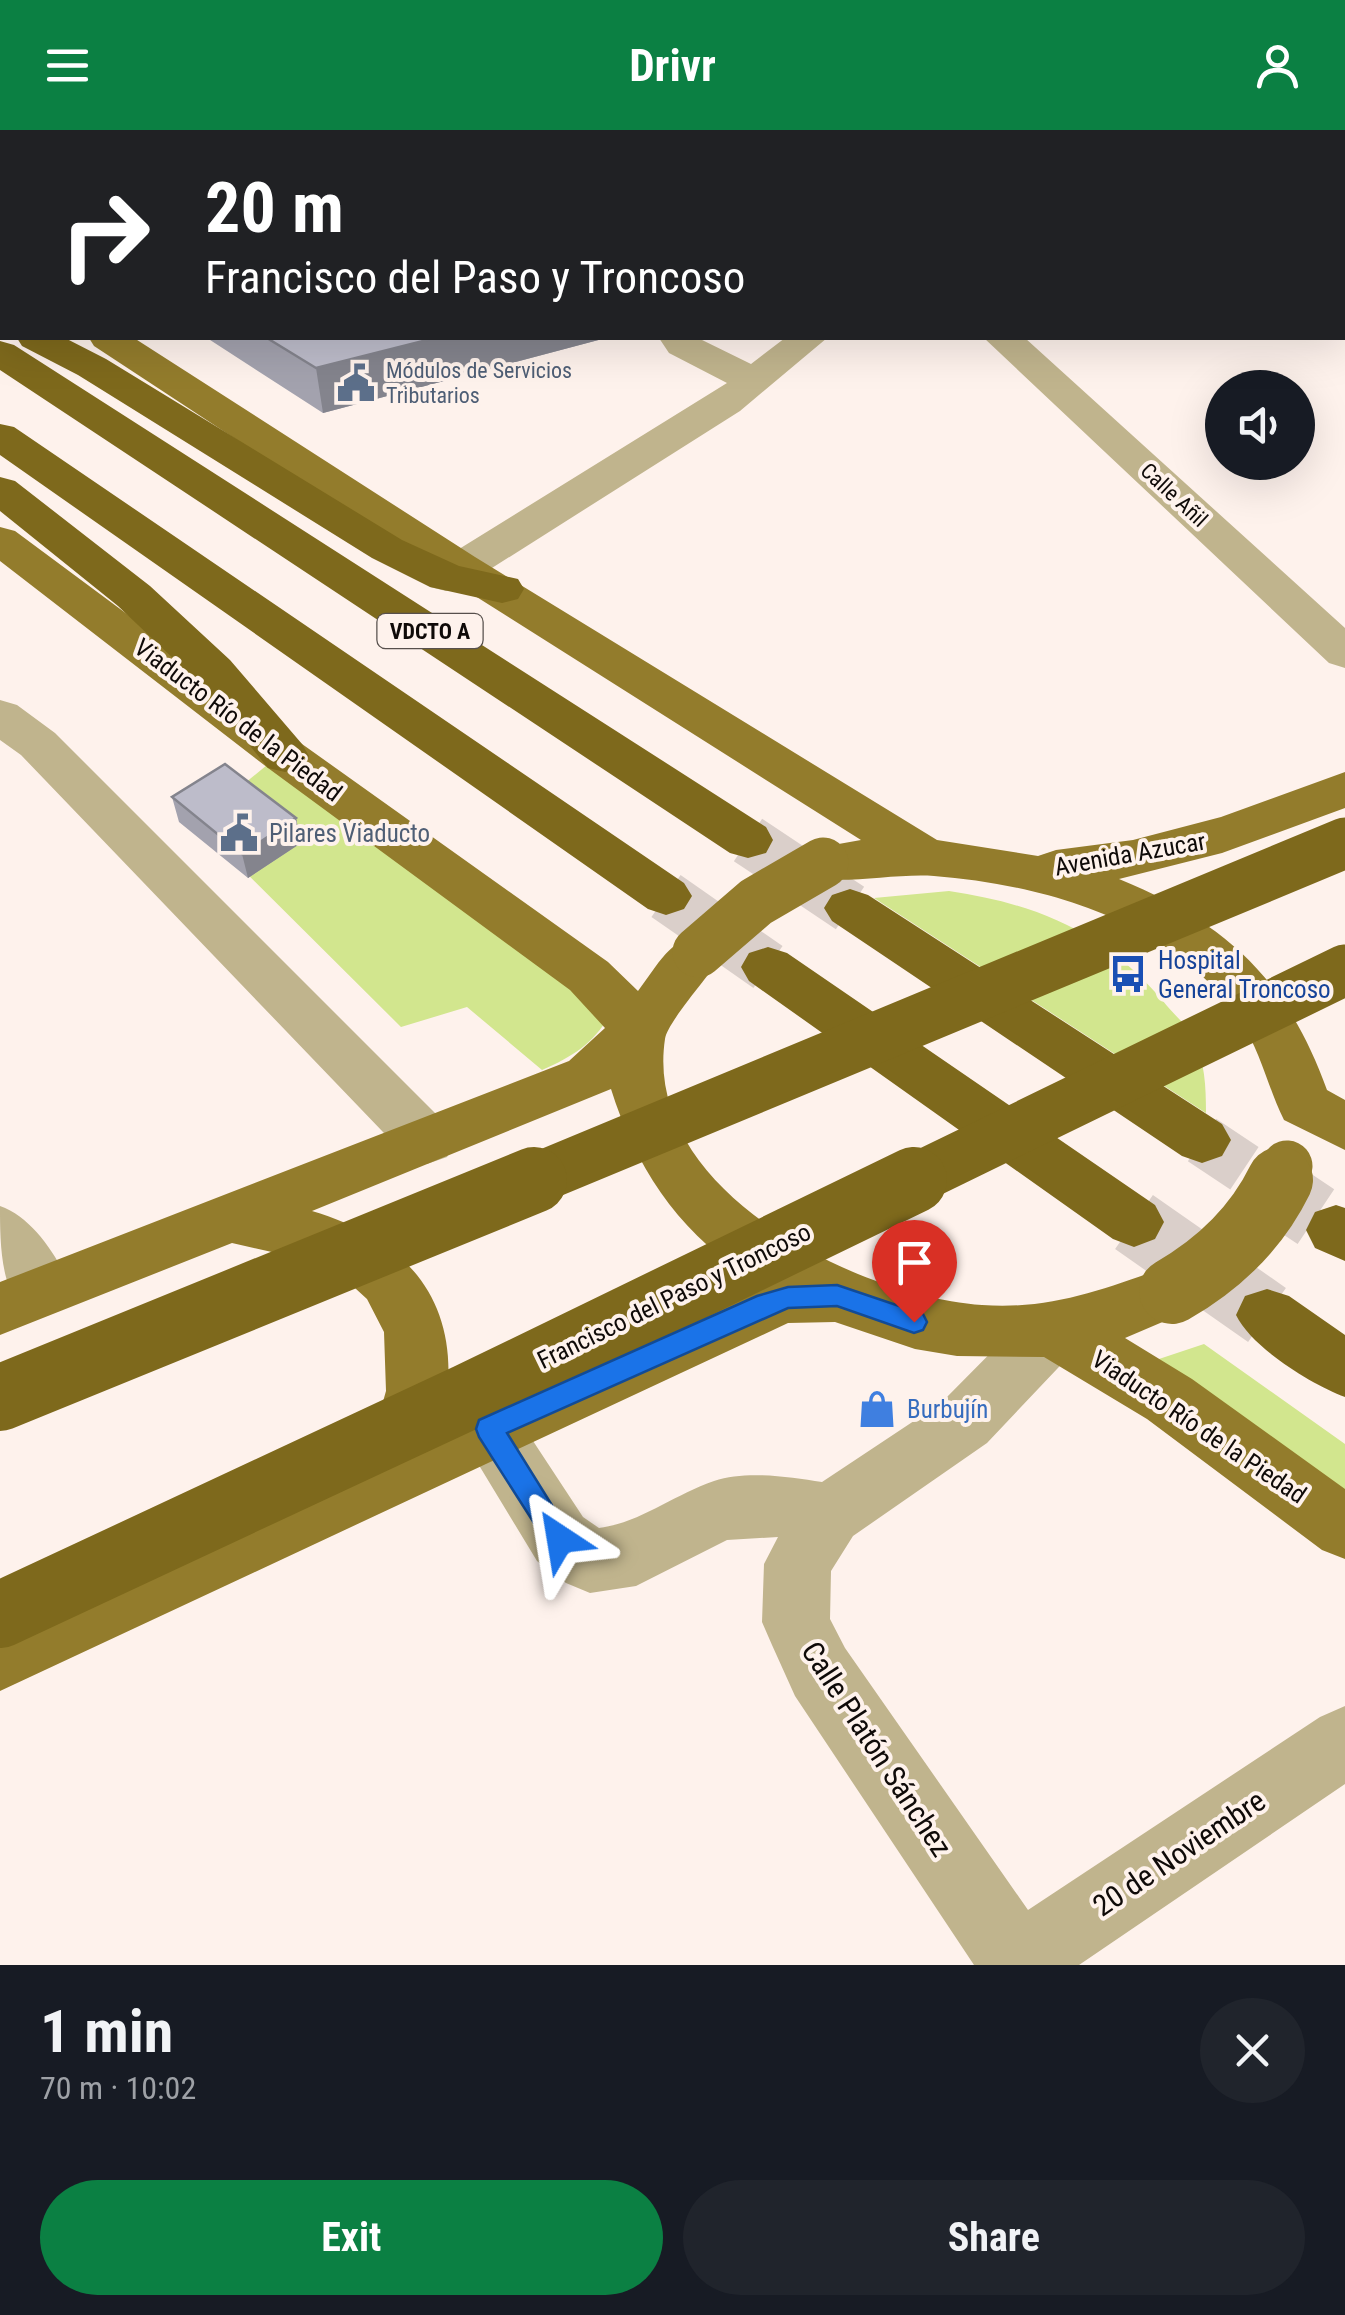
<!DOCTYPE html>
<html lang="en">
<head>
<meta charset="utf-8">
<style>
	body { margin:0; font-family:"Roboto Condensed",sans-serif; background:#20242c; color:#f1f3f6; height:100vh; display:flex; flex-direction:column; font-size:38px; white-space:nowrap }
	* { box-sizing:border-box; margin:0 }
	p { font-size:32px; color:#9ea1a6 }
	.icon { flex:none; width:55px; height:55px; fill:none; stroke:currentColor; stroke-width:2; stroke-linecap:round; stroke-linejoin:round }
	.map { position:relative; height:1835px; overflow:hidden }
	.drawer { display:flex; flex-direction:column; background:#171b24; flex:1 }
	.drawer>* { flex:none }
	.banner { position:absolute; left:0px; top:0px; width:1345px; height:210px; box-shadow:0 10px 40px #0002; background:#202124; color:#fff; overflow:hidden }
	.controls { position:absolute; left:1205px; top:240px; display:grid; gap:20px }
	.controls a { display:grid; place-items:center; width:110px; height:110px; border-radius:50%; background:#171b24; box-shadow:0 10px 40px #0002; font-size:50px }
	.pin { position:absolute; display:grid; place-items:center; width:85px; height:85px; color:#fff; margin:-102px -42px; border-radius:50% 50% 50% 0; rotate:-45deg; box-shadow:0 0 10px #0007 }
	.pin .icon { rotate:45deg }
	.me { position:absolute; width:110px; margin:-55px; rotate:327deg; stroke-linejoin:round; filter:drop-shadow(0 0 8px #0008) }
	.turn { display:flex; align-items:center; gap:35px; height:210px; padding:0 40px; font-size:45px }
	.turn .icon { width:130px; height:130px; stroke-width:2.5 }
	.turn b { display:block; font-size:70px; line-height:85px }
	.round { display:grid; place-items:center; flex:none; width:105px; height:105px; border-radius:52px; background:#20242c }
	.head { display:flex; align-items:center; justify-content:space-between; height:170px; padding:0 40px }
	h1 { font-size:60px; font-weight:700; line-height:75px }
	.primary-button { display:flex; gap:20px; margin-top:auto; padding:20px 40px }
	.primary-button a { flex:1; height:115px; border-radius:60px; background:#0b8043; color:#fff; font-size:40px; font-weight:700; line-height:115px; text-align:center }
	.primary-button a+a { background:#20242c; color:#f1f3f6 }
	header { display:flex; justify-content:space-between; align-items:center; height:130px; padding:0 40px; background:#0b8043; color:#fff; font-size:45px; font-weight:700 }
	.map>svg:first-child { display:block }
	.green { fill:#d2e68e }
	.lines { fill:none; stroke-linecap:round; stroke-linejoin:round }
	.highway-tunnel-far1 { stroke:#dacfca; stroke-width:51; stroke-dasharray:51 25; stroke-linecap:butt }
	.highway-tunnel { stroke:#dacfca; stroke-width:66; stroke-dasharray:66 34; stroke-linecap:butt }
	.minor { fill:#c0b48d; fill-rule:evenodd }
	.major { fill:#937c2c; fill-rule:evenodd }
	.highway { fill:#7e691c; fill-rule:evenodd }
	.major-bridge-far1 { stroke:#937c2c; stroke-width:51 }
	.major-bridge { stroke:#937c2c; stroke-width:66 }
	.highway-bridge-far1 { stroke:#7e691c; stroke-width:51 }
	.highway-bridge { stroke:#7e691c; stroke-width:66 }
	.wall { fill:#a3a2ae }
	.shaded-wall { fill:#84848d }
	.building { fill:#bdbcca; stroke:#84848d; stroke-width:2.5 }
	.route { fill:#1a73e8; stroke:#114b97; stroke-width:2.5 }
	.labels { text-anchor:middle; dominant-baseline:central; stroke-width:8; stroke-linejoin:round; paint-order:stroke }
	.far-service-label { font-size:22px; fill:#4e5e75; stroke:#fef2ec; text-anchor:start }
	.far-street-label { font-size:22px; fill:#0f0a08; stroke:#fef2ec }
	.shield { fill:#fef2ec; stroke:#57504c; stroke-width:2.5 }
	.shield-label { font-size:22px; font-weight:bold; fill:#0f0a08 }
	.street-label { font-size:25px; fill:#0f0a08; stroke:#fef2ec }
	.service-label { font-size:25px; fill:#4e5e75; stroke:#fef2ec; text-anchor:start }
	.transit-label { font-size:25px; fill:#164399; stroke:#fef2ec; text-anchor:start }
	.shop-label { font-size:25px; fill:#366cbe; stroke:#fef2ec; text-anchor:start }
	.near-street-label { font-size:30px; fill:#0f0a08; stroke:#fef2ec }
</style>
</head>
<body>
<header><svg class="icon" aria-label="menu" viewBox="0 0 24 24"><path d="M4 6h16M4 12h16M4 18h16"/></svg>Drivr<svg class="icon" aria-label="person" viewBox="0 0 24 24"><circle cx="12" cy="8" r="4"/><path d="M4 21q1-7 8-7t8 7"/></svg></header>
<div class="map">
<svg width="1345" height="1835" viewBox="0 0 1345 1835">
	<rect width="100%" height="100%" fill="#fef2ec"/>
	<path class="green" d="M267 635 611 883C594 913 574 926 542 940L467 877 401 897 228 725 217 676Z
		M949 761C1037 774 1104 802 1163 871 1172 883 1186 894 1193 907 1205 931 1206 957 1206 983L874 768Z
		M1204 1214 1345 1314V1365L1150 1232Z"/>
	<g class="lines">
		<path class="highway-tunnel-far1" d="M748 710 850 778
			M666 766 768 837
			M1202 1010 1265 1052"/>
		<path class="highway-tunnel" d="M1261 1050 1336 1100
			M1134 1092 1267 1185"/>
		<path class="minor" d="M758 0H793L795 2H760Z
			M659 208H698L751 234 785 208H827L740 281 462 457 446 461 430 457 424 447 430 437 727 253 669 223Z
			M984 208H1025L1345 498V538L1329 533Z
			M0 570 17 575 55 603 447 995 456 1011 447 1027 427 1034 407 1027 21 625 0 610Z
			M0 1076C34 1088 58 1128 73 1160L64 1178C0 1204 0 1121 0 1076Z
			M1053 1174 1075 1182 1084 1201 1075 1220 987 1313 853 1406 831 1441 830 1489 845 1518 1028 1780 1320 1587 1345 1576V1654L1079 1835H974L795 1566 772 1515 762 1492 764 1434 778 1407 727 1410 636 1456 590 1463 566 1453 537 1431 457 1299 466 1279 489 1270 512 1279 583 1387 599 1398C642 1392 673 1365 714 1351 747 1340 788 1347 822 1352L941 1273 1031 1182Z"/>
		<path class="major" d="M0 126 2 127V150H0Z
			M89 208H134L475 427 937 710 1038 726 1056 720 1133 710 1221 687 1345 642V678L1222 723 1119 749C1226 793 1287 849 1327 960L1345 970V1020L1284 990C1268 958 1261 922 1241 892 1175 792 1048 755 934 746 895 743 839 756 805 746L798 733 805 720 861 710 445 447 94 216Z
			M0 397 15 401 302 614 608 832 638 861C660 832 676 796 717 808L724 822C713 842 667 892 665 909 642 1060 858 1167 982 1175 1054 1180 1106 1158 1172 1135L1193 1143 1202 1161 1193 1179 1125 1208 1192 1249 1345 1359V1429L1322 1420 1147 1289 1044 1227 957 1226 915 1219 835 1192 788 1193 0 1561V1492L368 1325 386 1261 384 1202 367 1169 344 1148 312 1131 232 1113 0 1205V1152L569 931 605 898 570 860 268 638 0 431ZM611 959C636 1039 682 1107 755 1150L443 1291C466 1181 416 1112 312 1081Z"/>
		<path class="highway" d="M17 208H65L106 229 402 410 459 436 518 449 524 459 518 469 502 473 430 457 372 428 78 245 22 216Z
			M0 211 14 215 766 697 773 710 766 723 748 728 730 723 0 240Z
			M0 294 14 297 684 753 692 766 684 779 666 785 648 779 0 325Z
			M0 347 15 351 150 456 230 530 302 614 309 626 302 638 285 642 268 638 198 552 118 476 0 381Z
			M850 759 868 765 1222 994 1231 1010 1222 1026 1202 1033 1182 1026 832 791 824 778 832 765Z
			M768 817 787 823 1155 1075 1164 1092 1155 1109 1134 1117 1113 1109 749 851 741 837 749 823Z
			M1336 1075 1345 1078V1131L1315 1118 1306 1100 1315 1082Z
			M1267 1159 1289 1166 1345 1205V1267C1311 1254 1252 1218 1236 1185L1245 1166Z"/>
		<path class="major-bridge-far1" d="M698 822 756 772 823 733
			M1279 1052 1287 1036"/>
		<path class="major-bridge" d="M1172 1161C1219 1134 1256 1099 1280 1050"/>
		<path class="highway-bridge-far1" d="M528 1052 1345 713
			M909 1052 1345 840"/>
		<path class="highway-bridge" d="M0 1268 534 1050
			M0 1485 467 1267 914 1050"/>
	</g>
	<path class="wall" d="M669 0H760V2H669Z
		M207 208H606L323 283Z
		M172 667 296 688 301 713 248 748 179 692Z"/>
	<path class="shaded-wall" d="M0 0H172L161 2H2V37L0 38Z
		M320 0H426L415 2H309Z
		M681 0H705V2H681Z
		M716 0H760V2H716Z
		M435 208H606L323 283 316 238Z
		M296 688 301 713 248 748 242 724Z"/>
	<path class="building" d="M191 0H320L309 2H180Z
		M267 208H435L316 238Z
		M225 634 296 688 242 724 172 667Z"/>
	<path class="route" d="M837 1155 923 1184 927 1192 923 1200 914 1203 837 1176 788 1178 507 1303 573 1409 569 1418 560 1422 550 1418 479 1307 476 1299 479 1290 757 1166 788 1157Z"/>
	<defs>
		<g id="civic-bare" transform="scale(3)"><path d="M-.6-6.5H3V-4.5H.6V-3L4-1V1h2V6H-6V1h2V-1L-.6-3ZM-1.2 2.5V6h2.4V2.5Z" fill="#5c6f8a" stroke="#fef2ec" stroke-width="2.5" paint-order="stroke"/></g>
		<g id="bus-bare" transform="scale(3)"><path d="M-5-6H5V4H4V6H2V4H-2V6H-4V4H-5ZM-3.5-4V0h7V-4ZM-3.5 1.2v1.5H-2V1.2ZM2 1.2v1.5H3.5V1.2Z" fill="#1a4fb4" stroke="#fef2ec" stroke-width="2.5" paint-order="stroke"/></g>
		<g id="shop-bare" transform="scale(3)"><path d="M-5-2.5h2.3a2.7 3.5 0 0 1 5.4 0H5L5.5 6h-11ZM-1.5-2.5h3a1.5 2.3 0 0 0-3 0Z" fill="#3f7fe0" stroke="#fef2ec" stroke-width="2.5" paint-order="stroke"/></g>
	</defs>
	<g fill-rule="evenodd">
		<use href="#civic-bare" x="356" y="253"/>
		<use href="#civic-bare" x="239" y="703"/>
		<use href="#bus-bare" x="1128" y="844"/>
		<use href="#shop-bare" x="877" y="1279"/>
	</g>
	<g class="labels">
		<g class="far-service-label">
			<text x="386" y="240">Módulos de Servicios<tspan x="386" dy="25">Tributarios</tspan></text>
		</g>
		<g class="far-street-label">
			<text transform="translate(1174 365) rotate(43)">Calle Añil</text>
		</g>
		<rect class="shield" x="377.5" y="484" width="105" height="34" rx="8"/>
		<g class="shield-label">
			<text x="430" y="501">VDCTO A</text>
		</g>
		<g class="street-label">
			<text transform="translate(238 590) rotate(37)">Viaducto Río de la Piedad</text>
			<text transform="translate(1130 724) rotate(-10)">Avenida Azucar</text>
			<text transform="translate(674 1166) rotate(-26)">Francisco del Paso y Troncoso</text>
			<text transform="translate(1199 1297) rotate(34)">Viaducto Río de la Piedad</text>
		</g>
		<g class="service-label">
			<text x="269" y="703">Pilares Viaducto</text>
		</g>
		<g class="transit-label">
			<text x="1158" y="830">Hospital<tspan x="1158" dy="29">General Troncoso</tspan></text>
		</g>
		<g class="shop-label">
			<text x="907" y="1279">Burbujín</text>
		</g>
		<g class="near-street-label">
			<text transform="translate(877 1619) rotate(57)">Calle Platón Sánchez</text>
			<text transform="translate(1179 1723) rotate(-34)">20 de Noviembre</text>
		</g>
	</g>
</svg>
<div class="controls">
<a><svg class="icon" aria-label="sound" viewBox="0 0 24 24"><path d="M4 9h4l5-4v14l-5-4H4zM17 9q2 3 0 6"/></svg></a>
</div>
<div class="pin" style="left:914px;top:1192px;background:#d93025"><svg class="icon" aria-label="arrive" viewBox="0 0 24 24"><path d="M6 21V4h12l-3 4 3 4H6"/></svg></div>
<svg class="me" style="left:560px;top:1409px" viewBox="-20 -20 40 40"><path d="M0-17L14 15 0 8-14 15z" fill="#1a73e8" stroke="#fff" stroke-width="4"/></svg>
<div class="banner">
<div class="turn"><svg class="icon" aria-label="right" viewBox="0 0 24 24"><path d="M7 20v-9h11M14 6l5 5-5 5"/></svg><div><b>20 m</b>Francisco del Paso y Troncoso</div></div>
</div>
</div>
<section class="drawer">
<div class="head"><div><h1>1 min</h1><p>70 m · 10:02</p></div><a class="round"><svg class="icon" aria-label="close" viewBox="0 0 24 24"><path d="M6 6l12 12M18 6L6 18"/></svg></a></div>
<div class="primary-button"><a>Exit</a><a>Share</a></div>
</section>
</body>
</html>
